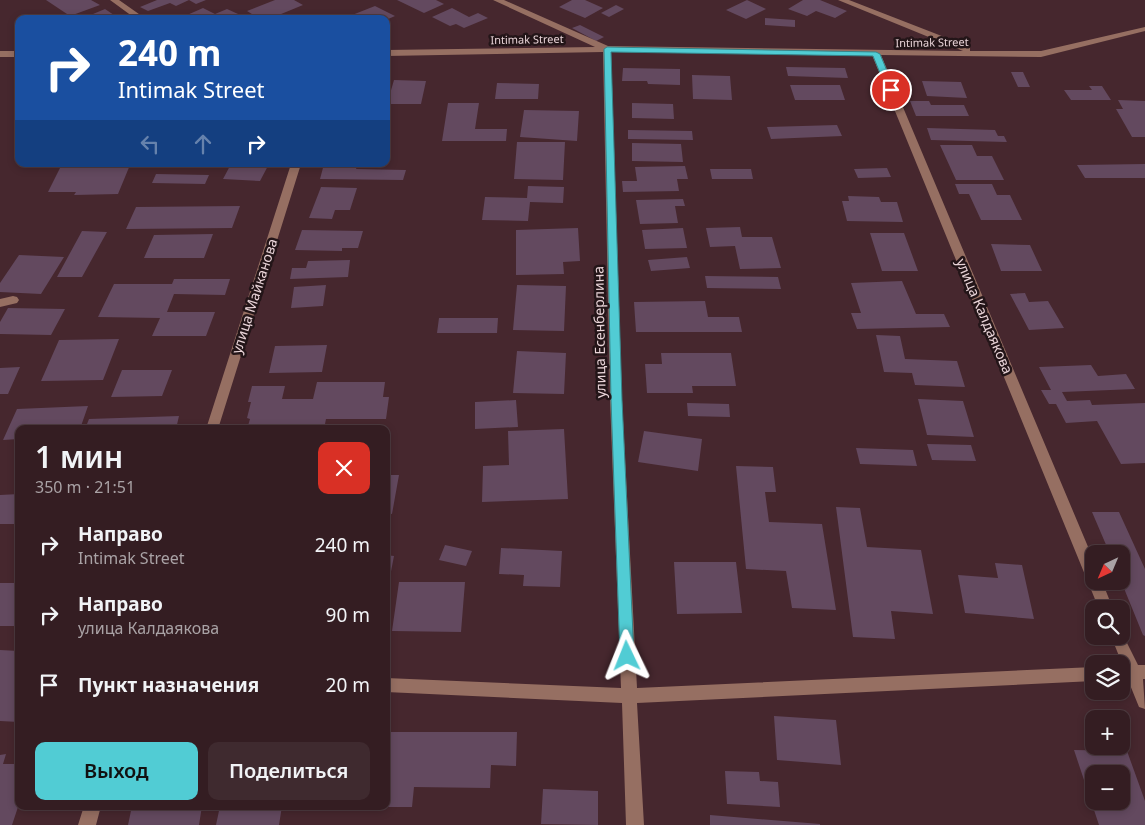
<!DOCTYPE html>
<html lang="ru">
<head>
<meta charset="utf-8">
<style>
	body { margin:0; font-family:"Noto Sans",sans-serif; background:#3f2a2f; color:#f1f3f6; height:100vh; display:flex; flex-direction:column; font-size:19px; white-space:nowrap }
	* { box-sizing:border-box; margin:0 }
	p { font-size:16px; color:#a9a2a5 }
	.icon { flex:none; width:28px; height:28px; fill:none; stroke:currentColor; stroke-width:2; stroke-linecap:round; stroke-linejoin:round }
	.map { position:relative; flex:1; overflow:hidden }
	.panel { position:absolute; left:15px; top:425px; width:375px; height:385px; display:flex; flex-direction:column; background:#341d22; border-radius:10px; box-shadow:0 2px 8px #0003,0 0 0 1px #4e3b40 }
	.panel>* { flex:none }
	.top-card { position:absolute; left:15px; top:15px; width:375px; height:152px; border-radius:10px; box-shadow:0 2px 8px #0003,0 0 0 1px #4e3b40; background:#1a4fa0; color:#fff; overflow:hidden }
	.needle { width:32px; rotate:224deg }
	.fabs { position:absolute; left:1085px; top:545px; display:grid; gap:10px }
	.fabs a { display:grid; place-items:center; width:45px; height:45px; border-radius:10px; background:#341d22; box-shadow:0 2px 8px #0003,0 0 0 1px #4e3b40; font-size:25px }
	.pin { position:absolute; display:grid; place-items:center; width:42px; height:42px; color:#fff; margin:-21px; border:2px solid #fff; border-radius:50%; box-shadow:0 1px 5px #0007 }
	.me { position:absolute; width:55px; margin:-28px; rotate:358deg; stroke-linejoin:round; filter:drop-shadow(0 0 4px #0008) }
	.turn { display:flex; align-items:center; gap:18px; height:105px; padding:0 20px; font-size:22px }
	.turn .icon { width:65px; height:65px; stroke-width:2.5 }
	.turn b { display:block; font-size:35px; line-height:42px }
	.lanes { display:flex; align-items:center; height:48px; padding:0 20px; background:#0003; justify-content:center; gap:25px; direction:ltr }
	.lanes .off { opacity:.35 }
	.round { display:grid; place-items:center; flex:none; width:52px; height:52px; border-radius:10px; background:#3f2a2f }
	.head { display:flex; align-items:center; justify-content:space-between; height:85px; padding:0 20px }
	h1 { font-size:30px; font-weight:600; line-height:38px }
	.primary-button { display:flex; gap:10px; margin-top:auto; padding:10px 20px }
	.primary-button a { flex:1; height:58px; border-radius:10px; background:#51ccd4; color:#111; font-size:20px; font-weight:600; line-height:58px; text-align:center }
	.primary-button a+a { background:#3f2a2f; color:#f1f3f6 }
	ul { padding:0; list-style:none }
	li { display:flex; align-items:center; gap:15px; height:70px; padding:0 20px }
	li div { flex:1 }
	li b { display:block; font-size:19px }
	li em { font-style:normal }
	.map>svg:first-child { display:block }
	.building { fill:#63495f; fill-rule:evenodd }
	.lines { fill:none; stroke-linecap:round; stroke-linejoin:round }
	.minor { fill:#966f62; fill-rule:evenodd }
	.route { fill:#51ccd4; stroke:#35858a }
	.labels { text-anchor:middle; dominant-baseline:central; stroke-width:5; stroke-linejoin:round; paint-order:stroke }
	.far-street-label { font-size:11px; fill:#e9d4d8; stroke:#231518 }
	.street-label { font-size:14px; fill:#e9d4d8; stroke:#231518 }
</style>
</head>
<body>
<div class="map">
<svg width="1145" height="825" viewBox="0 0 1145 825">
	<rect width="100%" height="100%" fill="#46272e"/>
	<path class="building" d="M46 0H91L100 5 70 16Z
		M157 0H206L196 4 189 0 176 6 170 3 148 11 140 7Z
		M275 0H294L303 5 269 19H260L247 11Z
		M397 0H436L444 4 424 13Z
		M572 0H585L603 8 585 18 559 7Z
		M747 0 766 9 746 19 726 10Z
		M803 0H820L847 11 835 18 816 11 807 16 788 9Z
		M616 5 624 9 609 17 601 13Z
		M375 6 395 16 386 20 347 17Z
		M203 8 215 14 227 9 247 18 178 19Z
		M452 8 469 17 478 13 488 18 464 28 456 24 450 26 432 17Z
		M105 9 120 19H81Z
		M765 18 795 20V27L765 25Z
		M580 25 604 37 596 41 572 28Z
		M786 67 845 68 848 78 788 76Z
		M623 68 680 69V85L648 84 647 81H622Z
		M1011 72H1023L1030 87H1018Z
		M692 75 730 76 732 100 693 99Z
		M394 80 426 81 421 104H387Z
		M922 81 961 82 967 98 927 96Z
		M497 83 539 84 538 99H495Z
		M790 85H840L845 100H795Z
		M1089 86H1102L1111 100H1071L1064 90H1092Z
		M1118 100 1145 101V137H1132L1116 109H1123Z
		M910 101H929L931 105H964L969 116H916Z
		M448 103H479L475 129H507L506 141H442Z
		M632 103 673 104 674 119 632 118Z
		M524 110 579 111 577 141 520 137Z
		M837 125 842 136 771 139 767 127Z
		M927 128 995 130 998 136H1004L1007 142 931 140Z
		M628 130 692 131 693 140 628 139Z
		M517 142H565L563 180 514 179Z
		M632 143 681 144 683 162 632 161Z
		M940 145H972L977 156H992L1004 180H956Z
		M231 164H269L260 181 223 179Z
		M324 164H358L356 169 406 170 403 180 320 179Z
		M1145 164V178H1085L1077 165Z
		M130 165 118 194 74 195 76 192H48L61 166Z
		M685 166 688 179H677L679 191 623 192 622 181H637L635 167Z
		M887 168 891 177 858 178 854 169Z
		M710 169H751L753 179H712Z
		M156 174 209 175 205 184 152 183Z
		M955 184H992L997 195H1010L1022 220H981L969 194H959Z
		M528 186 564 187 563 203 530 202 528 221 482 220 485 197 527 198Z
		M321 187 357 188 350 210H335L332 219 309 218Z
		M848 196 879 197 881 202H897L903 222 847 221 842 201H849Z
		M683 199 685 206H675L678 223 640 224 636 200Z
		M240 206 232 228 126 229 136 207Z
		M740 227 742 237H772L781 268 740 269 735 246 710 247 706 228Z
		M578 228 580 261 563 262 564 274 516 275V230Z
		M683 228 687 248 645 249 642 230Z
		M302 230 363 231 358 248H342V251L295 250Z
		M82 231 107 232 82 277H57Z
		M870 233H904L918 271H882Z
		M213 234 204 258H144L154 235Z
		M991 244 1030 245 1042 271H1001Z
		M19 255 64 257 41 294 0 292V283Z
		M687 257 690 268 651 271 648 260Z
		M350 260 348 277 290 279 292 268H306L308 261Z
		M705 276 778 277 781 289 707 288Z
		M174 279H230L225 295 174 294 167 312H215L206 336H152L160 318 98 317 114 284H172Z
		M902 281 916 314H944L950 327 857 329 851 313H861L851 283Z
		M326 285 323 306 291 308 294 287Z
		M517 285 566 286 564 331 513 330Z
		M1025 293 1029 302 1048 301 1064 328 1029 330 1010 294Z
		M705 301 708 317H739L742 332H636L634 302Z
		M8 308 65 309 51 335 0 334V322Z
		M439 318H498L497 333H437Z
		M876 335 900 336 905 359 957 361 965 387 915 385 912 373 884 372Z
		M119 339 103 380 41 381 59 340Z
		M327 345 322 372 269 373 275 346Z
		M517 351 566 353 564 394 513 393Z
		M661 353H731L736 386H692L693 393H647L645 364H662Z
		M1091 365 1098 376 1126 374 1135 389 1062 392 1067 401 1090 400 1092 405 1145 403V463L1121 464 1097 421 1066 423 1056 404H1049L1041 390H1051L1039 367Z
		M20 367 8 394H0V368Z
		M122 370H172L162 396 111 397Z
		M317 382H385L383 397H389L386 419H326L324 429H247L250 419 247 418 251 402H248L252 386H285L282 399H313Z
		M918 399 963 401 974 437 927 435Z
		M516 400 518 427 475 429V402Z
		M687 403 729 404 730 417 688 416Z
		M88 406 80 429H19V439L3 440 17 409Z
		M179 416 176 429H85L89 419Z
		M564 429 568 499 482 502 483 466 509 465 508 431Z
		M644 431 702 439 698 471 638 462Z
		M927 444 971 445 976 461 932 460Z
		M856 448 913 450 917 466 860 464Z
		M736 466 773 467 776 492H765L769 522 822 524 836 610 792 608 786 571 746 569Z
		M386 475H399L392 514 386 513Z
		M19 494V524H0V495Z
		M836 507 860 508 867 547 921 550 933 614 891 611 895 639 853 637Z
		M1092 512H1119L1145 569V636L1143 635 1121 581V554H1110Z
		M445 545 472 551 466 566 439 560Z
		M501 548 562 551 560 587 523 586 524 575 499 574Z
		M386 555 394 556 387 592H386Z
		M674 562H736L742 613 677 614Z
		M995 563 1022 565 1034 619 965 613 958 575 998 578Z
		M399 582H465L461 632 392 631Z
		M0 583H19V626H0Z
		M0 650 19 651V722L0 721Z
		M774 716 836 720 841 765 777 760Z
		M386 732H517L516 766 491 765 490 788 414 787 412 807H386Z
		M1074 750 1127 751 1145 801V825H1099ZM1094 774H1121V801H1094Z
		M6 754 3 764H19V804L12 825H0V755Z
		M725 771 759 772 760 781 778 782 780 807 727 804Z
		M543 789 598 791V825L541 824Z
		M132 806H202L199 825H128Z
		M220 806H282L279 825H216Z
		M710 815 820 824V825H710Z"/>
	<g class="lines">
		<path class="minor" d="M110 0H119L146 19H136Z
			M493 0H504L608 46 963 51 838 0H849L970 47V51H1041L1145 27V31L1041 57 881 55 1094 561V581H1102L1113 609H1099L872 55 611 52 622 400 637 688 1094 667V681L637 703 644 825H626L622 703 386 692V678L621 688 610 400 603 52 386 56V50L595 47Z
			M0 51H19V57H0Z
			M291 164H301L218 429H206Z
			M13 296 17 297 19 300 17 303 0 307V299Z
			M1121 631 1138 665H1145V679H1143L1145 709 1139 707 1128 680H1121L1123 666 1111 636H1121Z
			M84 806H101L96 825H78Z"/>
	</g>
	<path class="route" d="M607 47 876 52 880 54 895 90 891 93 887 90 873 56 611 52 622 400 634 656 632 661 627 663 622 661 620 656 611 400 604 49Z"/>
	<g class="labels">
		<g class="far-street-label">
			<text transform="translate(527 39) rotate(-1)">Intimak Street</text>
			<text transform="translate(932 42) rotate(-1)">Intimak Street</text>
		</g>
		<g class="street-label">
			<text transform="translate(254 296) rotate(-72)">улица Майканова</text>
			<text transform="translate(985 316) rotate(67)">улица Калдаякова</text>
			<text transform="translate(599 332) rotate(-91)">улица Есенберлина</text>
		</g>
	</g>
</svg>
<div class="fabs">
<a><svg class="needle" viewBox="-14 -14 28 28"><path d="M0-13l5 13h-10z" fill="#e53935"/><path d="M0 13l5-13h-10z" fill="#a9a2a5"/></svg></a>
<a><svg class="icon" aria-label="search" viewBox="0 0 24 24"><circle cx="10" cy="10" r="6"/><path d="M15 15l6 6"/></svg></a>
<a><svg class="icon" aria-label="layers" viewBox="0 0 24 24"><path d="M12 4l9 5-9 5-9-5zM3 14l9 5 9-5"/></svg></a>
<a>+</a>
<a>−</a>
</div>
<div class="pin" style="left:891px;top:90px;background:#d93025"><svg class="icon" aria-label="arrive" viewBox="0 0 24 24"><path d="M6 21V4h12l-3 4 3 4H6"/></svg></div>
<svg class="me" style="left:627px;top:656px" viewBox="-20 -20 40 40"><path d="M0-17L14 15 0 8-14 15z" fill="#51ccd4" stroke="#fff" stroke-width="4"/></svg>
<div class="top-card">
<div class="turn"><svg class="icon" aria-label="right" viewBox="0 0 24 24"><path d="M7 20v-9h11M14 6l5 5-5 5"/></svg><div><b>240 m</b>Intimak Street</div></div>
<div class="lanes"><svg class="icon off" aria-label="left" viewBox="0 0 24 24"><path d="M17 20v-9H6M10 6l-5 5 5 5"/></svg><svg class="icon off" aria-label="ahead" viewBox="0 0 24 24"><path d="M12 20V5M6 11l6-6 6 6"/></svg><svg class="icon" aria-label="right" viewBox="0 0 24 24"><path d="M7 20v-9h11M14 6l5 5-5 5"/></svg></div>
</div>
<section class="panel">
<div class="head"><div><h1>1 мин</h1><p>350 m · 21:51</p></div><a class="round" style="background:#d93025;color:#fff"><svg class="icon" aria-label="close" viewBox="0 0 24 24"><path d="M6 6l12 12M18 6L6 18"/></svg></a></div>
<ul>
<li><svg class="icon" aria-label="right" viewBox="0 0 24 24"><path d="M7 20v-9h11M14 6l5 5-5 5"/></svg><div><b>Направо</b><p>Intimak Street</p></div><em>240 m</em></li>
<li><svg class="icon" aria-label="right" viewBox="0 0 24 24"><path d="M7 20v-9h11M14 6l5 5-5 5"/></svg><div><b>Направо</b><p>улица Калдаякова</p></div><em>90 m</em></li>
<li><svg class="icon" aria-label="arrive" viewBox="0 0 24 24"><path d="M6 21V4h12l-3 4 3 4H6"/></svg><div><b>Пункт назначения</b></div><em>20 m</em></li>
</ul>
<div class="primary-button"><a>Выход</a><a>Поделиться</a></div>
</section>
</div>
</body>
</html>
